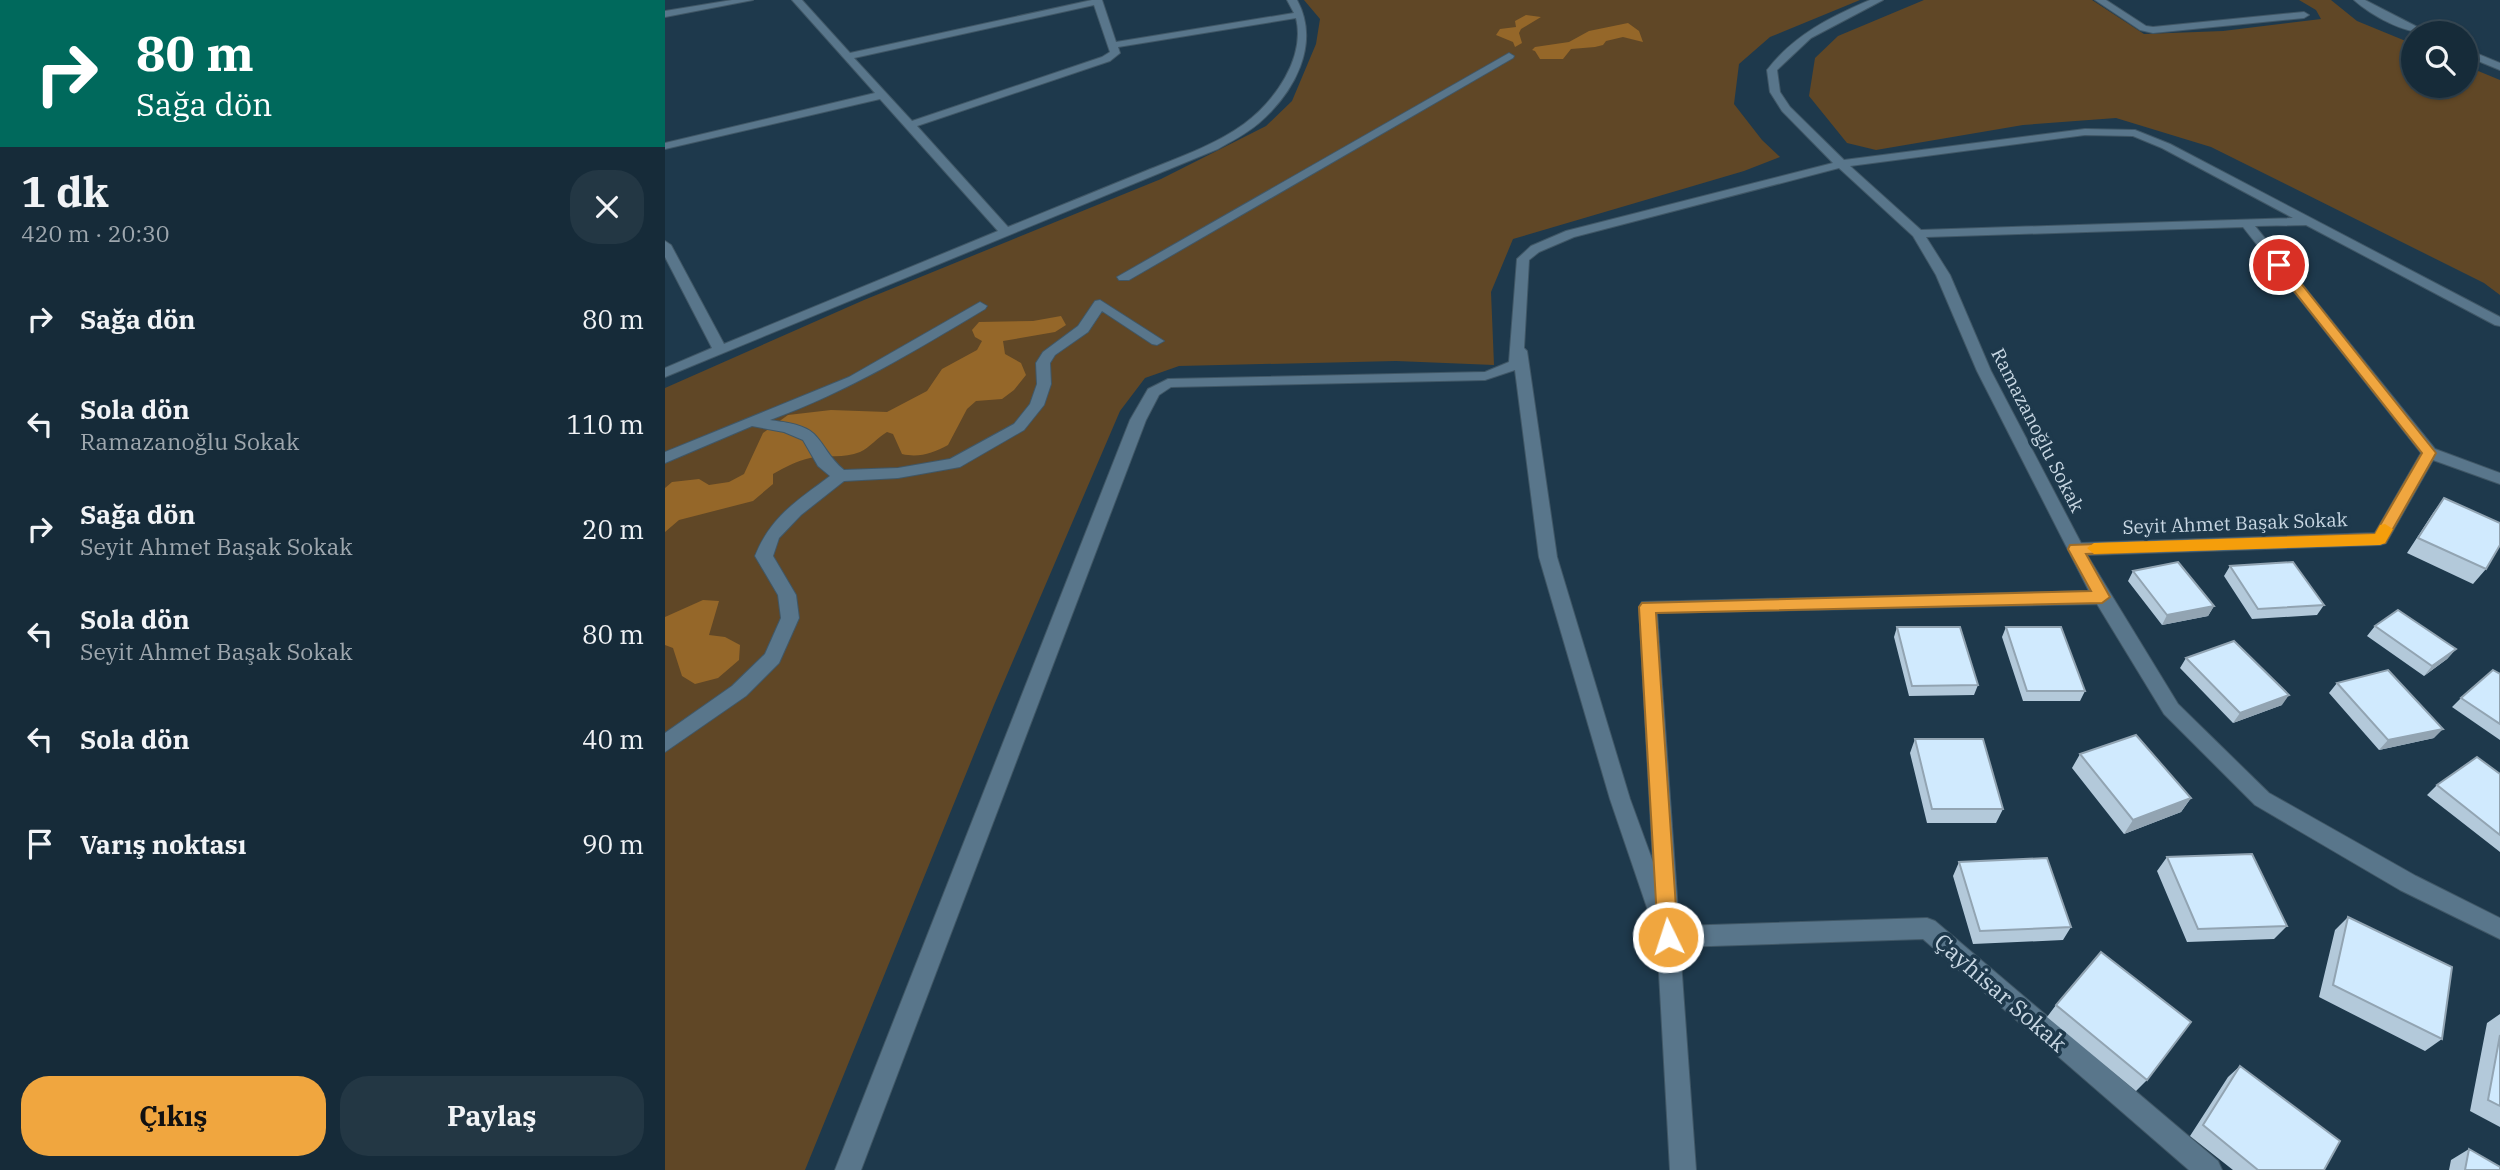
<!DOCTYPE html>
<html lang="tr">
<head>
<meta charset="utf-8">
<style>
	body { margin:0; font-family:"IBM Plex Serif",serif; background:#233744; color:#f1f3f6; height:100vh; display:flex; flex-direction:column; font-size:26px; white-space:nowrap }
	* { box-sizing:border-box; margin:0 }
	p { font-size:23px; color:#9ea7ae }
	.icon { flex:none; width:38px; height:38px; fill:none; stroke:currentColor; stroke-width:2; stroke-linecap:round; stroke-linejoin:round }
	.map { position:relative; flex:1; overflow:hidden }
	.details { display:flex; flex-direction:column; background:#162b39; width:665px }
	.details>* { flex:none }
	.guide { background:#00695c; color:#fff; overflow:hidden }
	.controls { position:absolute; left:1736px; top:21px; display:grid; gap:14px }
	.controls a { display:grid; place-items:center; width:77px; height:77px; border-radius:50%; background:#162b39; box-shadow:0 2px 5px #0004,0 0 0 2px #354753; font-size:35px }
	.pin { position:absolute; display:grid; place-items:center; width:60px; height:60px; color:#fff; margin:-30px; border:4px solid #fff; border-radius:50%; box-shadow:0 2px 7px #0007 }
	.me { position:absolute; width:77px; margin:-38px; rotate:356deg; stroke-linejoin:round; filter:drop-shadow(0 0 5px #0008) }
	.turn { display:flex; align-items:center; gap:24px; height:147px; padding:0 21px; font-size:32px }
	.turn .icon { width:91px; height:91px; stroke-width:2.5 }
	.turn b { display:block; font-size:49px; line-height:60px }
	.round { display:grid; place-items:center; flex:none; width:74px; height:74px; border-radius:28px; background:#233744 }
	.head { display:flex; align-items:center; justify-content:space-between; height:119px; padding:0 21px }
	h1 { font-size:42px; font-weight:700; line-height:52px }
	.action { display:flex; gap:14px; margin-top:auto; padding:14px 21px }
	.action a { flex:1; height:80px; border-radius:28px; background:#f0a63f; color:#111; font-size:28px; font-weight:700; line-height:80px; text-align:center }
	.action a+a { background:#233744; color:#f1f3f6 }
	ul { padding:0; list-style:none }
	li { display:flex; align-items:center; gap:21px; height:105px; padding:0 21px }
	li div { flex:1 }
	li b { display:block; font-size:26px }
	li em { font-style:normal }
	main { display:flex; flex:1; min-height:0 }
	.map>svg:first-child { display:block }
	.green { fill:#604726 }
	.water { fill:#956729 }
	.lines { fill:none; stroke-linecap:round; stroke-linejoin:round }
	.minor-casing { stroke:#405766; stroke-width:2 }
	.minor { fill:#59768b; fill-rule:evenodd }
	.wall { fill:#b3c9da }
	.shaded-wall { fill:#92a4b2 }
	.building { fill:#d0eafe; stroke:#92a4b2; stroke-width:2 }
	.route { fill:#f0a63f; stroke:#9c6c29; stroke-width:2 }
	.slow { fill:#f59e0b }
	.labels { text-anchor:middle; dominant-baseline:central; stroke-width:7; stroke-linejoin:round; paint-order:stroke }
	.street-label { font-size:19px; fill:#c8d7e3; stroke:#1e394c }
	.near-street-label { font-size:23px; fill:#c8d7e3; stroke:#1e394c }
</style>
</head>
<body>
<main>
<section class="details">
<div class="guide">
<div class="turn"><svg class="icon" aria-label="right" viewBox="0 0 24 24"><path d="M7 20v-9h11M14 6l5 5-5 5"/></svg><div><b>80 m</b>Sağa dön</div></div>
</div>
<div class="head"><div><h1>1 dk</h1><p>420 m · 20:30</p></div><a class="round"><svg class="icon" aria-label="close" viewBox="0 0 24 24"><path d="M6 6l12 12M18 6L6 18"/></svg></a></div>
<ul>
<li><svg class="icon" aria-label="right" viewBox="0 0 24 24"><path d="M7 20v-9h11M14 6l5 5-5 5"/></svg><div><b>Sağa dön</b></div><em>80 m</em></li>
<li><svg class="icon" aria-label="left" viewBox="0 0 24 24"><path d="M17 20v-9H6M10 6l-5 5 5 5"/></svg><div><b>Sola dön</b><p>Ramazanoğlu Sokak</p></div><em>110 m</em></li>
<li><svg class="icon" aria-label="right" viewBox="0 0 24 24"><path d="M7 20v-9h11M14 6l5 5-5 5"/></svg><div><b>Sağa dön</b><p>Seyit Ahmet Başak Sokak</p></div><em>20 m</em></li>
<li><svg class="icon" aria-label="left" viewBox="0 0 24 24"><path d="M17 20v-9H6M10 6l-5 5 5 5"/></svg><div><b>Sola dön</b><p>Seyit Ahmet Başak Sokak</p></div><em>80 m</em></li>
<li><svg class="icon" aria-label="left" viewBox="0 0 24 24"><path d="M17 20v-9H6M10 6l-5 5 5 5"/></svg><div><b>Sola dön</b></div><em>40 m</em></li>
<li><svg class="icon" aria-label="arrive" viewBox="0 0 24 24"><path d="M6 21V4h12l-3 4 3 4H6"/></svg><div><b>Varış noktası</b></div><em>90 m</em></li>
</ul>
<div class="action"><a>Çıkış</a><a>Paylaş</a></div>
</section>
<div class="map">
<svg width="1835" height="1170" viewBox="0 0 1835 1170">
	<rect width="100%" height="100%" fill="#1e394c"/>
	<path class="green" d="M639 0H1195L1105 37 1074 64 1069 104 1097 140 1115 157 1079 171 848 239 826 292 829 365 731 361 514 366 480 378 455 411 329 705 140 1170H0V388L199 300 496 179 601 126 627 101 651 44 655 19Z
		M1259 0H1427L1479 34 1558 31 1656 19 1651 10 1634 0H1666L1692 21 1748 44V86H1801V66L1835 80V295L1819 283 1546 147 1451 118 1358 125 1211 150 1182 143 1144 96 1150 58 1173 36Z"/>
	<path class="water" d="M861 15 876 17 856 29 854 33 857 43 850 47 848 42 831 35 835 29 851 27 850 21Z
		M963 23 974 31 978 42 958 37 941 41 938 45 930 47 906 49 898 59H875L870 51 867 50 870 47 904 42 924 31Z
		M396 316 401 325 390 332 338 341 340 354 356 363 361 375 349 390 337 399 311 401 302 409 283 445C268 453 254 458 237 454L228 434 222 432C213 437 204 448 195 452 179 459 161 454 145 458 132 461 120 467 108 474V484L88 501 14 520 0 532V488L7 482 34 479 44 485 64 482 79 474 98 433 123 415 166 410 222 412 262 391 277 369 312 350 317 341 310 337 307 330 314 322 368 321Z
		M38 600 54 601 44 635 60 637 75 645 74 660 53 678 30 684 17 676 8 648 0 645V617Z"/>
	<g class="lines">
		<g class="minor-casing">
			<path id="minor" d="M67 0H88L0 17V11Z
				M127 0H137L185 53 427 0H437L451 42 629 13 622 0H632C656 44 629 93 594 123 581 134 567 141 553 149L0 377V368L47 348 0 257V241L6 245 59 344 333 231 215 99 0 149V143L210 93ZM429 5 445 52 437 57 247 121 189 58ZM631 18C641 58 609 102 579 124 550 145 515 157 483 170 436 189 390 208 343 227L252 126 445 61 455 53 453 47Z
				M1205 0H1218L1146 38 1112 70 1115 92 1125 107 1179 160 1420 129 1470 130 1505 144 1835 317V326L1830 325 1641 225 1590 226 1770 449 1835 473V484L1768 460 1721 543 1715 545 1422 555 1513 704 1604 793 1751 876 1835 918V939L1735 890 1590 805 1499 714 1432 604 992 613 1014 926 1262 918 1270 921 1553 1161 1557 1170H1524L1258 939 1015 947 1031 1170H1005L992 937 945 799 874 557 850 370 820 380 506 387 494 395 481 420 196 1170H170L465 420 483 389 503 379 820 372 844 362 852 259 866 246 901 231 1168 163 1117 111 1105 92 1102 70C1129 35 1165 17 1205 0ZM1420 135 1468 136 1497 148 1628 218 1256 230 1185 166ZM1174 168 1248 236 1271 275 1312 371 1424 591 977 602 974 607 988 862 965 799 892 557 862 351 859 348 864 260 874 252 909 237ZM1578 227 1756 453 1710 533 1416 543 1326 371 1285 275 1261 237Z
				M1430 0H1441L1481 26 1488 27 1639 12 1644 15 1639 18 1488 33 1475 30Z
				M1689 0H1700L1764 33C1740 34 1707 16 1689 0Z
				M1801 49 1835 63V70L1801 56Z
				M844 53 849 56 848 58 464 280H454L452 277Z
				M435 300 499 341 492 345 487 344 437 311 423 332 390 355 385 363 386 384 379 405 359 430 295 467 233 478 179 481 136 515 114 538 108 556 131 595 134 618 114 663 81 696 0 752V733L67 686 100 654 116 618 113 595 90 556C106 516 132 501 165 476L153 466 138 440 119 432 87 426 0 463V452L184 377 315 302 322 306 320 309C246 353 186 390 105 420 118 422 139 424 149 434 160 445 164 458 179 470L233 468 285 459 349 424 365 404 372 384 371 363 378 352 413 326 430 301Z"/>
		</g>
		<use href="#minor" class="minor"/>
	</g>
	<path class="wall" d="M1779 498 1821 569 1808 584 1742 553 1768 513Z
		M1565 566 1659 605 1652 615 1587 619 1559 576Z
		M1468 571 1549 606 1543 616 1497 625 1463 581Z
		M1710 626 1791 649 1782 659 1759 676 1702 636Z
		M1232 627 1313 685 1309 695 1244 696 1229 637Z
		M1341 627 1420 691 1415 701H1358L1337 637Z
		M1521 658 1617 705 1568 723 1515 668Z
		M1835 674V740L1787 707 1796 698Z
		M1672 683 1769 738 1714 750 1664 693Z
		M1250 739 1338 809 1331 823H1262L1245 753Z
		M1415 754 1526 798 1516 812 1459 834 1407 768Z
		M1835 774V852L1762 795 1772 785Z
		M1502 857 1622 926 1609 939 1522 942 1492 871Z
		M1294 862 1406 927 1398 940 1308 944 1288 876Z
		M1683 917 1777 1039 1760 1051 1654 997 1670 930Z
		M1391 1005 1482 1080 1471 1091 1382 1017Z
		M1835 1014V1127L1805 1111 1822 1023Z
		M1575 1066 1659 1170H1568L1525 1136 1563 1077Z
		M1804 1149 1835 1170H1784L1786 1160Z"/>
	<path class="shaded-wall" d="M1549 606 1543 616 1497 625 1502 615Z
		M1791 649 1782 659 1759 676 1767 666Z
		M1624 695 1617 705 1568 723 1575 713Z
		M1778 729 1769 738 1714 750 1723 740Z
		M1526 798 1516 812 1459 834 1468 820Z"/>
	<path class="building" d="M1779 498 1835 523V545L1821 569 1753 538Z
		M1513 562 1549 606 1502 615 1468 571Z
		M1628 562 1659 605 1593 609 1565 566Z
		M1733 610 1791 649 1767 666 1710 626Z
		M1232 627H1295L1313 685 1247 686Z
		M1341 627H1396L1420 691H1362Z
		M1569 641 1624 695 1575 713 1521 658Z
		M1723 670 1778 729 1723 740 1672 683Z
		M1828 670 1835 674V724L1796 698Z
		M1471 735 1526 798 1468 820 1415 754Z
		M1250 739H1318L1338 809H1267Z
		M1812 757 1835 774V835L1772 785Z
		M1587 854 1622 926 1533 929 1502 857Z
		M1382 858 1406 927 1315 931 1294 862Z
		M1683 917 1787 967 1777 1039 1668 985Z
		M1436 952 1526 1022 1482 1080 1391 1005Z
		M1835 1035V1106L1823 1100Z
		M1575 1066 1675 1141 1659 1170H1593L1538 1125Z
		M1804 1149 1835 1167V1170H1800Z"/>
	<path class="route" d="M1614 261 1619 262 1771 453 1720 543 1421 554 1445 597 1437 603 991 613 1013 937 1010 944 1003 947 996 944 993 937 974 607 977 603 1426 591 1403 549 1405 545 1710 534 1757 453 1610 267 1608 265Z"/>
	<path class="slow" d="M1720 524 1728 529 1720 543 1715 545 1429 554 1422 548 1429 543 1710 534 1715 525Z"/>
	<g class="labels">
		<g class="street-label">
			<text transform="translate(1373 430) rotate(63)">Ramazanoğlu Sokak</text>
			<text transform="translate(1570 523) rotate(-2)">Seyit Ahmet Başak Sokak</text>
		</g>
		<g class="near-street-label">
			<text transform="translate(1336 992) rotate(41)">Çayhisar Sokak</text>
		</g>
	</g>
</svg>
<div class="controls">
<a><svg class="icon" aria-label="search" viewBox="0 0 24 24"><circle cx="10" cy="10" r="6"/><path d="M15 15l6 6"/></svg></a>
</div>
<div class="pin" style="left:1614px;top:265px;background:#d93025"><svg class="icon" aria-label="arrive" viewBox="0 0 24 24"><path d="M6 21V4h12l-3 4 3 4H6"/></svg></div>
<svg class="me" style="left:1003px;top:937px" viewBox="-20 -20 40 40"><circle r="17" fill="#f0a63f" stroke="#fff" stroke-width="3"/><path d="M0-11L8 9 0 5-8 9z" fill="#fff"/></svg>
</div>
</main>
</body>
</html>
